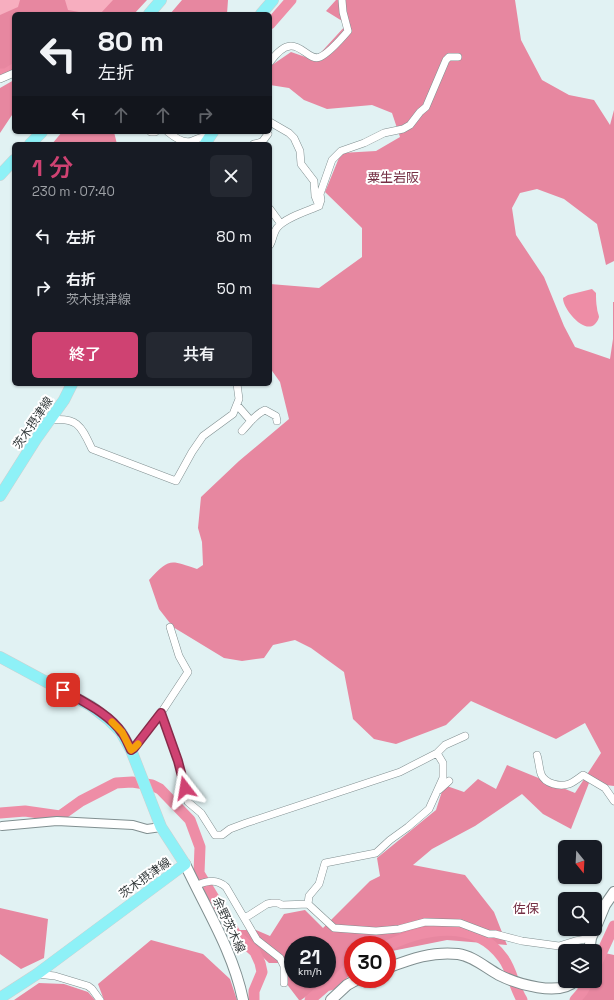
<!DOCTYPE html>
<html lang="ja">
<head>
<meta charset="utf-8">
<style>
	body { margin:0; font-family:"Space Grotesk","Noto Sans JP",sans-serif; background:#242831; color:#f1f3f6; height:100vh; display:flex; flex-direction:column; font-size:15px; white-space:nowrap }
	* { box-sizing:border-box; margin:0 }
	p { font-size:13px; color:#9ea1a6 }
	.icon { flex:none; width:22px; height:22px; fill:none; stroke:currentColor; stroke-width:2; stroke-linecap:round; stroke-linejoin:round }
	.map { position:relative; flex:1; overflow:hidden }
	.drawer { position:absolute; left:12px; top:142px; width:260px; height:244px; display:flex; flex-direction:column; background:#171b24; border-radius:6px; box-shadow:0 1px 3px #0004 }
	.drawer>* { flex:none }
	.guide { position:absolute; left:12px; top:12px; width:260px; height:122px; border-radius:6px; box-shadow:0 1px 3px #0004; background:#171b24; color:#f1f3f6; overflow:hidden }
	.needle { width:26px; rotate:162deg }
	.controls { position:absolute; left:558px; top:840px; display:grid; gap:8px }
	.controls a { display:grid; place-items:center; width:44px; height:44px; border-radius:6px; background:#171b24; box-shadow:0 1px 3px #0004; font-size:20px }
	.speed { position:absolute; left:284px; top:936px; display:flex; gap:8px; font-size:20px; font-weight:700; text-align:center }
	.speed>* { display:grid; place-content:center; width:52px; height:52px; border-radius:50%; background:#171b24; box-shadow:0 1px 3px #0004; line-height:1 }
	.speed small { font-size:10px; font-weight:400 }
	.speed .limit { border:6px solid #d22; background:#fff; color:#111 }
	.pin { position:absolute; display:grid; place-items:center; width:34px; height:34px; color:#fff; margin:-17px; border-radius:8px; box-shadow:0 2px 6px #0006 }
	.me { position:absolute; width:44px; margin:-22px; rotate:346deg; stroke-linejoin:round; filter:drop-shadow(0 0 3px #0008) }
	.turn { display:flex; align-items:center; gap:14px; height:84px; padding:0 20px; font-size:18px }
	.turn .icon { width:52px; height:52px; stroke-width:2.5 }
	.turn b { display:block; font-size:28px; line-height:34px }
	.lanes { display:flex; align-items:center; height:38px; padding:0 20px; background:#0003; justify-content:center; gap:20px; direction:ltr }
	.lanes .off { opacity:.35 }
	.round { display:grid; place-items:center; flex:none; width:42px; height:42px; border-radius:6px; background:#242831 }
	.summary { display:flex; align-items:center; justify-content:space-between; height:68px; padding:0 20px }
	h1 { font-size:24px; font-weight:600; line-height:30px; color:#cf4272 }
	.button { display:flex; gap:8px; margin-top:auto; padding:8px 20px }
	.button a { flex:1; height:46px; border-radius:6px; background:#cf4272; color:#fff; font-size:16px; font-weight:600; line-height:46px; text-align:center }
	.button a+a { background:#242831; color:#f1f3f6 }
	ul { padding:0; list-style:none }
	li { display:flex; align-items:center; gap:12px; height:52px; padding:0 20px }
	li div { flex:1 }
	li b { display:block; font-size:15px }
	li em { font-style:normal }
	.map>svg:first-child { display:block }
	.green { fill:#f7aebf }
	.forest { fill:#e787a0; fill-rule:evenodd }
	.water { fill:#ee8da6 }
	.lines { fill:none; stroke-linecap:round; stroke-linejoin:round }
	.river { stroke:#ee8da6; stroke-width:11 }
	.minor-casing { stroke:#808f90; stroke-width:8 }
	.tertiary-casing { stroke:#808f90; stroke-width:10 }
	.secondary-casing { stroke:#808f90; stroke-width:12 }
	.primary-casing { stroke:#ced0d0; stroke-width:12 }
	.minor { stroke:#fff; stroke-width:7 }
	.tertiary { stroke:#fff; stroke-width:8 }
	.secondary { stroke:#fff; stroke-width:10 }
	.primary { stroke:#8ef1f7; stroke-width:11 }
	.route-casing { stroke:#872b4a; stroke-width:10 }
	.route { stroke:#cf4272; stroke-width:7 }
	.slow { stroke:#f59e0b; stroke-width:7 }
	.labels { text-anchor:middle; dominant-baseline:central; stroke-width:4; stroke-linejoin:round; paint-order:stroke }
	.street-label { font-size:12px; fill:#343a3b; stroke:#fff }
	.neighbourhood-label { font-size:13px; fill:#752f44; stroke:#fff }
</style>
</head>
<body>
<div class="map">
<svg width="614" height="1000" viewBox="0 0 614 1000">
	<rect width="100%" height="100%" fill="#e1f2f3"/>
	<path class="green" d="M0 0H129L121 14H14L0 42Z"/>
	<path class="forest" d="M20 0H65L68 10 90 14H14V66L6 71H0V15L18 7Z
		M113 0H147L134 14H100Z
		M182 0H228L227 14H170Z
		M336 0H515L521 40 542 80 569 95 594 100 610 125 614 110V261L606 265 597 224 564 199 537 189 520 193 512 208 516 235 544 277 564 326 575 347 610 359 613 339V302H614V786L589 783 571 829 543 814 522 794 475 826 432 849 413 865 465 875 494 912 507 945 447 940 387 952V945H353V968L340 973 301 1000H299L286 983 284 963H269L234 930H256L270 936 284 914 305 910 323 928 370 881 380 876 377 858 436 810 444 785 464 792 478 779 496 789 507 765 575 793 601 753 585 723 556 739 471 701 446 725 396 744 374 739 353 719 344 672 311 648 295 640 273 645 264 658 242 661 224 658 173 627 159 609 149 580C170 558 169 560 197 569L203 565 202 542 198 528 201 497 239 461 289 419 280 382 270 368V284L319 288 362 257V228L325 192 341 153 376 151 400 137 392 113 372 105 327 109 304 100 289 88 270 85V69L272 65 291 52 314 60 347 24 326 11ZM293 945H327V979H293Z
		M14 80V112L0 133V88Z
		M62 132H114L117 144H52Z
		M0 908 48 919 44 958 21 969 0 954Z
		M151 940 203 954 230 979 237 1000H104L98 984Z
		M600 952 614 955V1000H574L588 981H595V964Z
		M39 983 64 984 88 992 95 1000H14Z"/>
	<path class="water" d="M592 289 596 293C596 298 596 303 597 308 597 311 599 315 599 317 598 321 596 323 594 325 583 333 563 309 563 298L568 295Z"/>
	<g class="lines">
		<path class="river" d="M270 24 291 0
			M0 74H6L14 69
			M0 813 25 811 60 816 81 801 116 783 132 782 152 785 160 789 190 820 200 847 199 873 237 936 255 952 260 963 262 972 254 991V1000
			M387 946C425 928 474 918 503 958 512 970 514 987 522 1000
			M595 967 614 926
			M310 1000 326 986 334 984 353 963
			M575 1000 582 992 588 981"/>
		<g class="minor-casing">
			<path id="minor" d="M270 62C296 26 305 63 320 57 329 53 342 38 348 31L343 12 342 0
				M0 79 14 73
				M270 122 289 133 294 138 300 151 301 164 314 181 315 196 319 206C307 211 284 218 277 228 273 233 273 240 270 245
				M151 132H155
				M168 132C174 137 184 144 192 141 197 139 200 137 205 137
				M254 144 262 142 268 134
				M319 206 321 200 320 194 332 160 341 151 364 143 384 133 403 129 410 125 420 112 426 107 446 60 449 57H458
				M270 209 281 224
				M237 405 251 421
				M50 420C78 417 81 426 92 449L176 481 192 452 203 436 233 414 239 399 237 384
				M242 431C249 424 255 414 265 410L276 416 277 421
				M161 713 178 761 188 802 201 813 215 835H222L230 829 246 823 400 772 437 753 445 745 465 736
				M131 750 134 748 161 713 188 672 179 656 170 627
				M437 753 443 763V778L429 809 408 827 390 840 376 853 325 863 319 884 309 896 308 904 334 928 376 931 399 929 425 922 460 923 489 934H495L522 941 559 946 575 941 591 938
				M537 755C539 761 539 768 541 774 545 784 560 787 569 784 574 782 579 778 583 775L605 788 614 801
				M439 790 449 781
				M195 886C206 881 216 878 226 887L257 940 280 958 284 966V983
				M245 918 267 904 272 903H278L282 905 308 904
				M37 974 55 976 88 986 92 989 100 1000"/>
		</g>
		<g class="tertiary-casing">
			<path id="tertiary" d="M2 826 57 821 133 825 147 829 161 827"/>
		</g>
		<g class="secondary-casing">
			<path id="secondary" d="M185 864C206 909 233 951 243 1000
				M595 929 605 905 614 892
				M589 951 591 938 595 929
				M387 968C411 959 433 951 458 954 473 956 486 968 499 975 517 984 559 997 575 981
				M331 1000 347 985 358 979"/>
		</g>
		<g class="primary-casing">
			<path id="primary" d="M149 14 161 0
				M261 14 273 0
				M30 144 42 132
				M205 144 213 132
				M0 175 14 160
				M0 496 36 439 64 400 72 384
				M0 657 91 706 109 720 121 732 131 750 161 827 185 864 37 974 0 998"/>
		</g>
		<use href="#minor" class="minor"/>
		<use href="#tertiary" class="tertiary"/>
		<use href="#secondary" class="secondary"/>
		<use href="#primary" class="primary"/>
	</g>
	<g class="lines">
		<g class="route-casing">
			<path id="route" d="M63 690C82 701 110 714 122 733 126 738 128 744 131 750L134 748 161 713 178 761 185 788"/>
		</g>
		<use href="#route" class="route"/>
		<path class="slow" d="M112 722 122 732 131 750 134 748 138 744"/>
	</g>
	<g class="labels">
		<g class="street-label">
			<text transform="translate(33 423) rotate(-56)">茨木摂津線</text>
			<text transform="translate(145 878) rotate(-36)">茨木摂津線</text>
			<text transform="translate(229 925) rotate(65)">余野茨木線</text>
		</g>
		<g class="neighbourhood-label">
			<text x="393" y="177">粟生岩阪</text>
			<text x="526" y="908">佐保</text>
		</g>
	</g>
</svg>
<div class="controls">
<a><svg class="needle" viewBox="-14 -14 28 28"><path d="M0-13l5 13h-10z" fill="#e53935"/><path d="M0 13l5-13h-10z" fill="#9ea1a6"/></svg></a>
<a><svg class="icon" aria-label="search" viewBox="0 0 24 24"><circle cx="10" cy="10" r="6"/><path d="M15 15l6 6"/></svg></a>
<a><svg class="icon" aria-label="layers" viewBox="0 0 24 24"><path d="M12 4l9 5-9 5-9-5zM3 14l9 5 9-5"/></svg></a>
</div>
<div class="speed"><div>21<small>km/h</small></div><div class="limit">30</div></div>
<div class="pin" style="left:63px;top:690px;background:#d93025"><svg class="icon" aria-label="arrive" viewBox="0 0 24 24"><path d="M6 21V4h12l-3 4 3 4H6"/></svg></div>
<svg class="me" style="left:185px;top:788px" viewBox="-20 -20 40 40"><path d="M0-17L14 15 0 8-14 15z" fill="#cf4272" stroke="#fff" stroke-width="4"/></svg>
<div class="guide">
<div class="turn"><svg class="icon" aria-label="left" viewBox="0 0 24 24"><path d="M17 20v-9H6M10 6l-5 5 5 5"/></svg><div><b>80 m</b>左折</div></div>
<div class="lanes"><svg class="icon" aria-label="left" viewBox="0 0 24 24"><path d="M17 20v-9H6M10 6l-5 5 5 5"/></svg><svg class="icon off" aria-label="ahead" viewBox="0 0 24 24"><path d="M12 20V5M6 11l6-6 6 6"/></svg><svg class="icon off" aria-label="ahead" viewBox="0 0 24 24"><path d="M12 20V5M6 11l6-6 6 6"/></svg><svg class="icon off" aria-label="right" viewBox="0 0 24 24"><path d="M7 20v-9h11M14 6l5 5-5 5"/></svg></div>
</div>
<section class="drawer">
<div class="summary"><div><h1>1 分</h1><p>230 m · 07:40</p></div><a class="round"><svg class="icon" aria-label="close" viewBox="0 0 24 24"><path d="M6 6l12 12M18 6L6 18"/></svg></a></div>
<ul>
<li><svg class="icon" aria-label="left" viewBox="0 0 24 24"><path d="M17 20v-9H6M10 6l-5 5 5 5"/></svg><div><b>左折</b></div><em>80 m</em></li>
<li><svg class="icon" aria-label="right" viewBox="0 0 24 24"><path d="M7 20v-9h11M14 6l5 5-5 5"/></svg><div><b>右折</b><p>茨木摂津線</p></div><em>50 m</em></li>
</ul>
<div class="button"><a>終了</a><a>共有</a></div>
</section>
</div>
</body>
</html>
